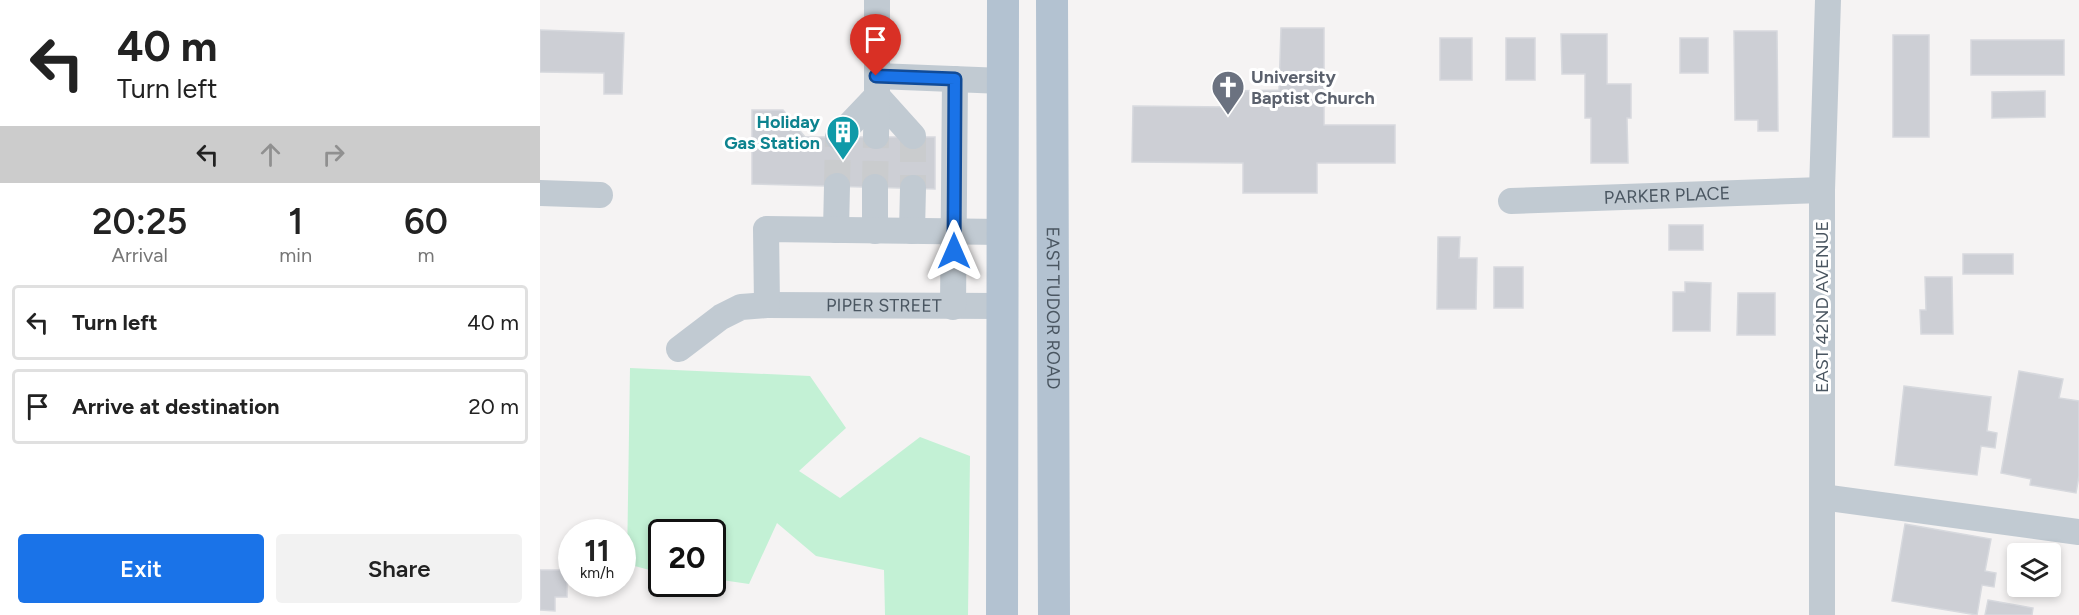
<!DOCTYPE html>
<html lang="en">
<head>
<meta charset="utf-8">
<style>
	body { margin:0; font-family:Figtree,sans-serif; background:#f2f2f2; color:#222; height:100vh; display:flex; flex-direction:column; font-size:22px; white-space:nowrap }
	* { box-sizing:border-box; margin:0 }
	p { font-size:20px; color:#767676 }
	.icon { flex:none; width:33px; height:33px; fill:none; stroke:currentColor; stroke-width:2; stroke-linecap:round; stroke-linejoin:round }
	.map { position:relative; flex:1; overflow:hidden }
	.side { display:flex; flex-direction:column; background:#fff; width:540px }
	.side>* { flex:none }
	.hud { background:#fff; color:#222; overflow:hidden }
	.buttons { position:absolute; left:1467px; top:543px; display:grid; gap:12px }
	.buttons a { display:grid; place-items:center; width:54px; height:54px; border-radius:6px; background:#fff; box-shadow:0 3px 9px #0003; font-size:30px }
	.speed { position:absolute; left:18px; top:519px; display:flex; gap:12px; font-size:30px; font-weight:700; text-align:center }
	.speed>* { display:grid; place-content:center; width:78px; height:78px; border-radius:50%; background:#fff; box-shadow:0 3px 9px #0003; line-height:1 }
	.speed small { font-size:15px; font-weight:400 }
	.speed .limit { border:3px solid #111; border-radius:9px; background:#fff; color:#111 }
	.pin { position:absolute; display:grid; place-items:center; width:51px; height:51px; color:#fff; margin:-62px -26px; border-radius:50% 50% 50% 0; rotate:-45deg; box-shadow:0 0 6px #0007 }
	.pin .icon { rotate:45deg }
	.me { position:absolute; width:66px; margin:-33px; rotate:0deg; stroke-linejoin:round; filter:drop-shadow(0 0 4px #0008) }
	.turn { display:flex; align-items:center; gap:21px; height:126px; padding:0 18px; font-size:27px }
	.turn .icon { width:78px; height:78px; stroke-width:2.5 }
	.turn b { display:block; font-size:42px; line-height:51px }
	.lanes { display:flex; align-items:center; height:57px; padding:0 18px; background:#0003; justify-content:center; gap:30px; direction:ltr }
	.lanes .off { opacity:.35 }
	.eta { display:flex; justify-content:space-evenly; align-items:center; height:102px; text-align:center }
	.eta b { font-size:36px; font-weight:600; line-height:42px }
	.primary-button { display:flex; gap:12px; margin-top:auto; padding:12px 18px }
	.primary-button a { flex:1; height:69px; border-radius:6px; background:#1a73e8; color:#fff; font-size:24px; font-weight:600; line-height:69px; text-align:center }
	.primary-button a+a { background:#f2f2f2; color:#222 }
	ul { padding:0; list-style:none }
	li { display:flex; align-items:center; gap:18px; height:75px; margin:0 12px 9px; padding:0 6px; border:3px solid #e0e0e0; border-radius:6px }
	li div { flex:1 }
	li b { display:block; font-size:22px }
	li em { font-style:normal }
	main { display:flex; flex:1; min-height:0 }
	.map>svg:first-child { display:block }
	.green { fill:#c3f1d5 }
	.building { fill:#cdcfd5; stroke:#d7d9de; stroke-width:1.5 }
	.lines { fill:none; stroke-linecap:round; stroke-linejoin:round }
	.minor-tunnel { stroke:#caccce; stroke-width:26; stroke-dasharray:26 13; stroke-linecap:butt }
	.minor { stroke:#c1cad2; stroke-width:26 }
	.major { stroke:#b3c2d1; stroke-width:32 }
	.route-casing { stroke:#114b97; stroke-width:15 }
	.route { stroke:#1a73e8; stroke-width:10 }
	.labels { text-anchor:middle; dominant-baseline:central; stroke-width:6; stroke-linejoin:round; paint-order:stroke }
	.worship-label { font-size:18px; font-weight:bold; fill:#5b616d; stroke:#fff; text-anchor:start }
	.culture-label { font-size:18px; font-weight:bold; fill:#0d838f; stroke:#fff; text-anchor:end }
	.street-label { font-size:18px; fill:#4a5661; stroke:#fff }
</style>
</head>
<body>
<main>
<section class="side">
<div class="hud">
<div class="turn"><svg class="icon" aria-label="left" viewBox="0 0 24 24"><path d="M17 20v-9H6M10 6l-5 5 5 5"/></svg><div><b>40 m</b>Turn left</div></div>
<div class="lanes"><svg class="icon" aria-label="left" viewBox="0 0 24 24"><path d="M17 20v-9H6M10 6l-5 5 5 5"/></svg><svg class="icon off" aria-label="ahead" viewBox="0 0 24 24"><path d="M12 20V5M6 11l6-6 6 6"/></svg><svg class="icon off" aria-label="right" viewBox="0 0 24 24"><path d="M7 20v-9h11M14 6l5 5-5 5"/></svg></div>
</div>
<div class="eta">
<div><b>20:25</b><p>Arrival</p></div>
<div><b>1</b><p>min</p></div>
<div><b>60</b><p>m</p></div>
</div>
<ul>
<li><svg class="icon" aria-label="left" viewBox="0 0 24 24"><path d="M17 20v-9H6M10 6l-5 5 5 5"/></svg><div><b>Turn left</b></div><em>40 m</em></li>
<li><svg class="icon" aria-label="arrive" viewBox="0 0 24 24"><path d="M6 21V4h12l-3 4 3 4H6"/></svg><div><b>Arrive at destination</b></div><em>20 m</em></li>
</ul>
<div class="primary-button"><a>Exit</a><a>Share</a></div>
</section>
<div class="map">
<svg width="1539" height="615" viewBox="0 0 1539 615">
	<rect width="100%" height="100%" fill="#f5f3f3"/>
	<path class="green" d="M90 368 270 376 306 428 259 471 300 498 380 437 430 456 428 615H345L344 570 276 556 237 523 209 584 175 579 176 545 173 543 172 532 130 531V532H122L121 573 87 564Z"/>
	<path class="building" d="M741 28H784V125H855V163H777V193H703V163L592 162 593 106 690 107V91L739 90Z
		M0 30 84 33 82 94H64V73L0 72Z
		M1194 31H1237L1238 131H1218V120H1195Z
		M1021 34H1067V84H1091V118H1087L1088 163H1051V118H1045V74H1022Z
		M1353 35H1389V137H1353Z
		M900 38H932V80H900Z
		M966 38H995V80H966Z
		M1140 38H1168V73H1140Z
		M1431 40H1524V75H1431Z
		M1505 91V117L1452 118V92Z
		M212 110H243L265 137H395V189L212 184Z
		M1129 225H1163V250H1129Z
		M898 237H920L919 258H937L936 309H897Z
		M1423 254H1473V274H1423Z
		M954 267H983V308H954Z
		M1385 277H1412L1413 334H1381L1380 310H1386Z
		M1145 282 1171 283 1170 331H1133V292H1145Z
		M1198 293H1235V335H1197Z
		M1479 371 1523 379 1519 398 1539 401V476L1536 493 1490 485 1491 479 1461 473Z
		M1364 386 1451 397 1447 431 1457 433 1455 448 1441 446 1437 475 1355 465Z
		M1365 524 1451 539 1445 571 1456 573 1454 587 1442 585 1437 615 1352 601Z
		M0 570H27V597H15V611L0 610Z
		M1448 600 1493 608 1492 615H1445Z"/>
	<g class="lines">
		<path class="minor-tunnel" d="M373 136V188
			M297 186 298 137
			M335 187 336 136"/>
		<g class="minor">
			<path d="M337 0V96L373 136"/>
			<path d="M337 76 463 81"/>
			<path d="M336 136 337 96"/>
			<path d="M298 137 337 96"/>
			<path d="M335 187V231"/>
			<path d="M0 193 60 195"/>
			<path id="s1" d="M971 201 1282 190"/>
			<path d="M296 230 297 186"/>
			<path d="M372 231 373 188"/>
			<path id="s2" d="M227 305 462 306"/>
			<path d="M413 307 415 79"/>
			<path d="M139 349 181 317 201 307 227 305 226 229 462 232"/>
			<path d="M1282 497 1539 532"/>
			<path d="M1282 615V190L1288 0"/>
		</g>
		<g class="major">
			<path id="s3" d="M512 0 514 615"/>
			<path d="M462 615 463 0"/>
		</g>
	</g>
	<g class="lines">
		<g class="route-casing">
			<path id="route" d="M336 76 415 79 414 251"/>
		</g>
		<use href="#route" class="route"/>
	</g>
	<defs>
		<g id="church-pin" transform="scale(1.725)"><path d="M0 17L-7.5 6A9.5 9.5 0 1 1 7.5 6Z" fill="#6b7280" stroke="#fff"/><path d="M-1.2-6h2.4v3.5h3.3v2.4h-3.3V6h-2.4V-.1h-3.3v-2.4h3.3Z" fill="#fff"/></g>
		<g id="building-pin" transform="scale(1.725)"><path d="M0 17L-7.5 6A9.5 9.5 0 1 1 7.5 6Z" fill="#0f9aa8" stroke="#fff"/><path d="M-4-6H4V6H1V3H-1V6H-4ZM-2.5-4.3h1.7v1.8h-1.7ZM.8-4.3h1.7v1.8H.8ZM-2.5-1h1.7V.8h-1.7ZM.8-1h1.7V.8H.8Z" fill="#fff"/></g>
	</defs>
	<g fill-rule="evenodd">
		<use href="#church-pin" x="688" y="87"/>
		<use href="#building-pin" x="303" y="132"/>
	</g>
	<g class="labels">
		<g class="worship-label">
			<text x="711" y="77">University<tspan x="711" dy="21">Baptist Church</tspan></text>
		</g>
		<g class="culture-label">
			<text x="280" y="122">Holiday<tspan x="280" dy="21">Gas Station</tspan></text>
		</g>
		<g class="street-label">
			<text stroke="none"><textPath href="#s1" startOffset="156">PARKER PLACE</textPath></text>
			<text stroke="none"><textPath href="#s2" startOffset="117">PIPER STREET</textPath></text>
			<text transform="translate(1282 307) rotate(-90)">EAST 42ND AVENUE</text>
			<text stroke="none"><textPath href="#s3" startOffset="308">EAST TUDOR ROAD</textPath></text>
		</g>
	</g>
</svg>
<div class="buttons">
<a><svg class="icon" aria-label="layers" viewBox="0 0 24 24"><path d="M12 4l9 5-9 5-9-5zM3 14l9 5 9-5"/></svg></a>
</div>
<div class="speed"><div>11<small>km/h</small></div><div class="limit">20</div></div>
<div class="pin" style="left:336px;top:76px;background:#d93025"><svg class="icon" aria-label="arrive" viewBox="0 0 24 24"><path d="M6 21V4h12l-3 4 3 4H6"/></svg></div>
<svg class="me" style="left:414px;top:251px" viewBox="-20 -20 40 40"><path d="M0-17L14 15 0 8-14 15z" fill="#1a73e8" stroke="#fff" stroke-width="4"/></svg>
</div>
</main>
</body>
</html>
